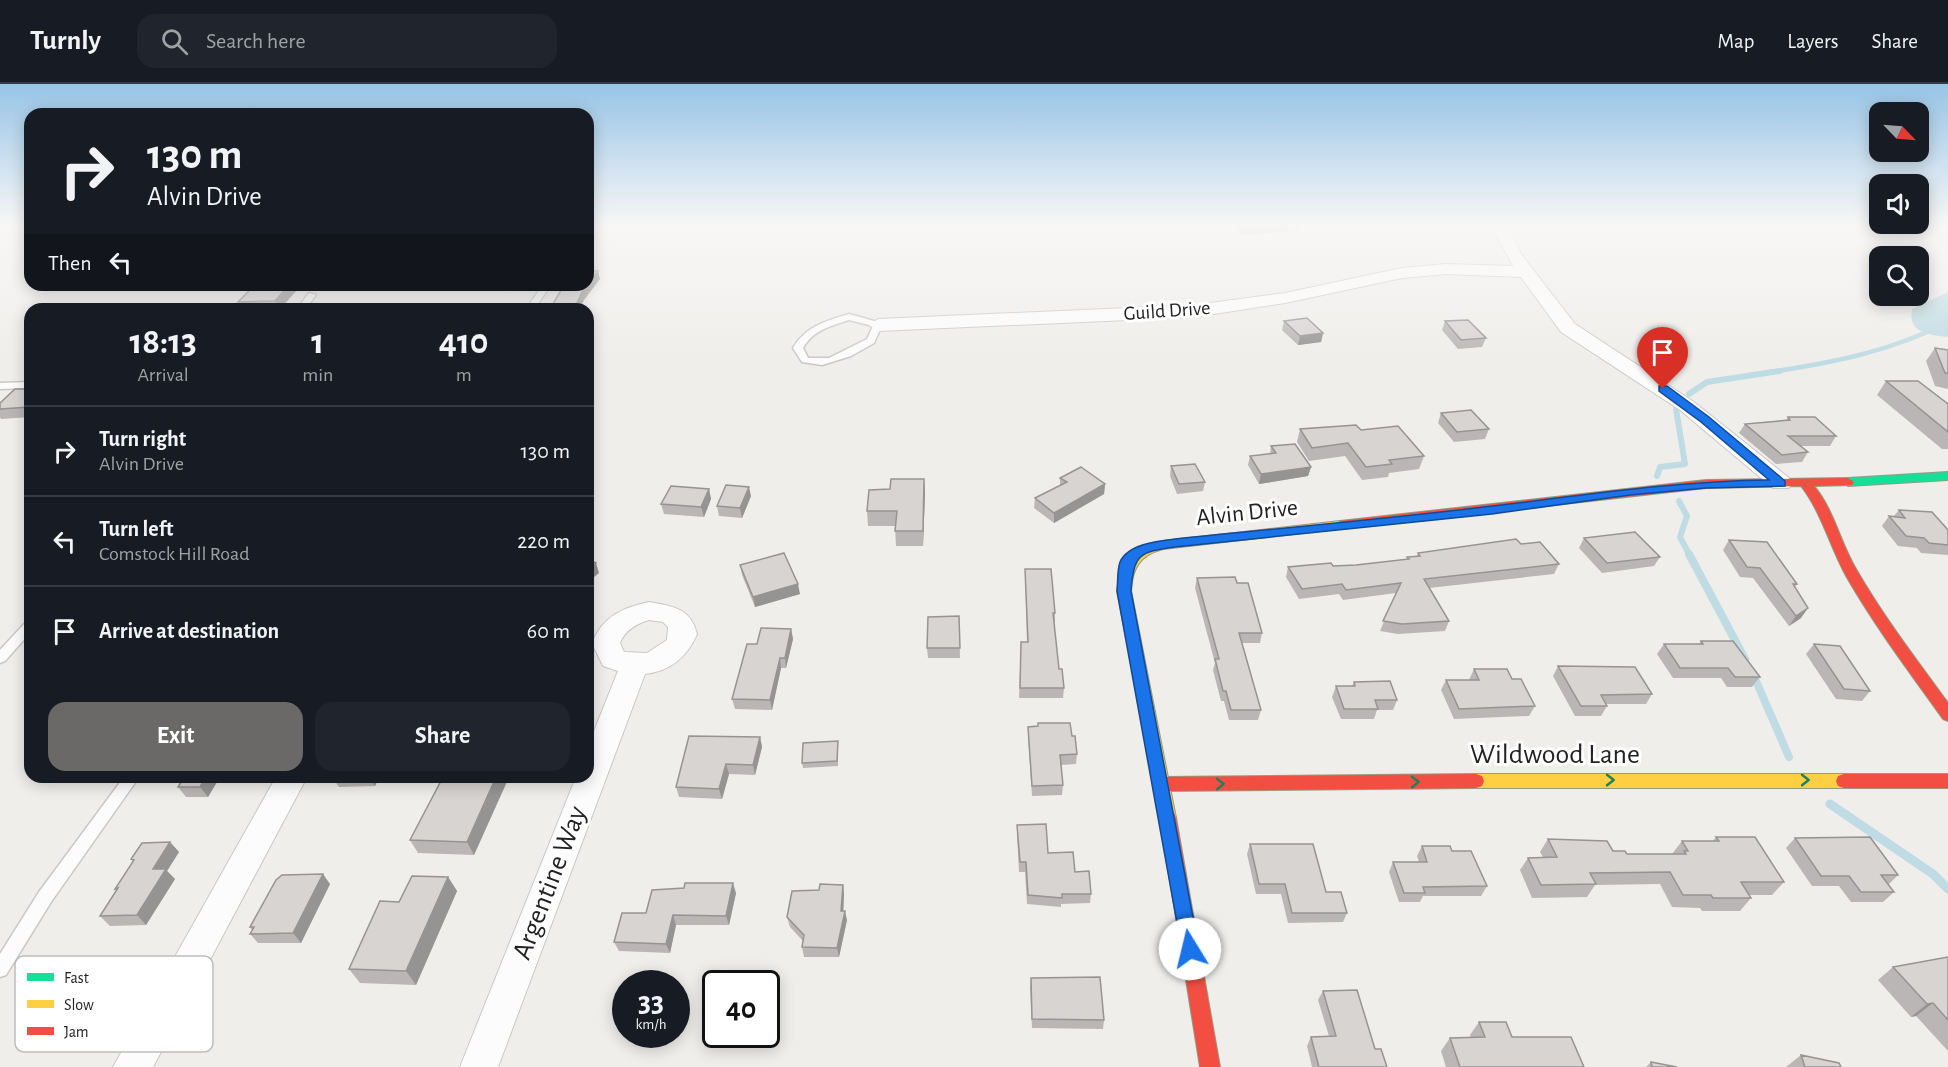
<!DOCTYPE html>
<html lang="en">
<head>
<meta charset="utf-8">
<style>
	body { margin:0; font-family:"Alegreya Sans",sans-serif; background:#20242c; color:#f1f3f6; height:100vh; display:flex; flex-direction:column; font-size:22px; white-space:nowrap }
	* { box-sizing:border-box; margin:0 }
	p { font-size:20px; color:#9ea1a6 }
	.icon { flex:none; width:33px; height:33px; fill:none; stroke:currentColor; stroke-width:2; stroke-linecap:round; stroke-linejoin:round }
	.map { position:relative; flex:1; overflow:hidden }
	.details { position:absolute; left:24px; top:219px; width:570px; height:480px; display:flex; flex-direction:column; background:#171b24; border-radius:18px; box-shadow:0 3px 15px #0003 }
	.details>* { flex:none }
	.top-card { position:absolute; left:24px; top:24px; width:570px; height:183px; border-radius:18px; box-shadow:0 3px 15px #0003; background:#171b24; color:#f1f3f6; overflow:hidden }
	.needle { width:39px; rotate:115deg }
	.fabs { position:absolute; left:1869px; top:18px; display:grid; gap:12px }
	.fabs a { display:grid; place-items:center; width:60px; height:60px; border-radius:12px; background:#171b24; box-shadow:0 3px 15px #0003; font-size:30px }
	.speed { position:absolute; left:612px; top:886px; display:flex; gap:12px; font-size:30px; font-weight:700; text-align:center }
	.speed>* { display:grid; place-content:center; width:78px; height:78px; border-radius:50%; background:#171b24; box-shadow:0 3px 15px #0003; line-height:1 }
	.speed small { font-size:15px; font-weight:400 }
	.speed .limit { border:3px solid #111; border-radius:9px; background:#fff; color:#111 }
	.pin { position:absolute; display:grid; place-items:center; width:51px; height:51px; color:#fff; margin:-62px -26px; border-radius:50% 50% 50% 0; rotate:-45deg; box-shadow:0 0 6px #0007 }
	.pin .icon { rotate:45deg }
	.me { position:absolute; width:66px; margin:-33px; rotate:351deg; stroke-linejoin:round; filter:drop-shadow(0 0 4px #0008) }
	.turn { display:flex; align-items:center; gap:21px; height:126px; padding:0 24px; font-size:27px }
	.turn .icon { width:78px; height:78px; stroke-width:2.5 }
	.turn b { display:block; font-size:42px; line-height:51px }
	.then { display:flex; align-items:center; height:57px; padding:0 24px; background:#0003; gap:12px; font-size:22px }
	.eta { display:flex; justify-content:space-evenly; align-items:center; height:102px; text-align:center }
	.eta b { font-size:36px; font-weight:700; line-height:42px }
	.action { display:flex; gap:12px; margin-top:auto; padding:12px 24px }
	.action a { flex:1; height:69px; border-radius:18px; background:#6a6968; color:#fff; font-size:24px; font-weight:700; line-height:69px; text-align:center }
	.action a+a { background:#20242c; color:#f1f3f6 }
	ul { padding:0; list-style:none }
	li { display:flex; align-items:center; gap:18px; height:90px; padding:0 24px; border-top:2px solid #363941 }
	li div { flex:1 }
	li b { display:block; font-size:22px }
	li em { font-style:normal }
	header { display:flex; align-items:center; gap:36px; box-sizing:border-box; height:84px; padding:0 30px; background:#171b24; border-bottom:2px solid #363941 }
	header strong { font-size:28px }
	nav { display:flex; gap:33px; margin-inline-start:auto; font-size:21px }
	.search { width:420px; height:54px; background:#20242c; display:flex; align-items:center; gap:15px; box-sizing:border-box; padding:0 21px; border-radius:18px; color:#9ea1a6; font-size:22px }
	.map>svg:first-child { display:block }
	.water { fill:#bfdbe3 }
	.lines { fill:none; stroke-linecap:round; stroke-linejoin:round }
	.stream-far3 { stroke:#bfdbe3; stroke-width:4.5 }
	.stream-far2 { stroke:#bfdbe3; stroke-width:6 }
	.stream-far1 { stroke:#bfdbe3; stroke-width:8 }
	.stream { stroke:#bfdbe3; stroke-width:9 }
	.lane-casing { stroke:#c9c8c7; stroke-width:3 }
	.street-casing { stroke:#c9c8c7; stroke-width:2 }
	.fast-casing { stroke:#999a82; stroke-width:2 }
	.slow-casing { stroke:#999a82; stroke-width:2 }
	.jam-casing { stroke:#999a82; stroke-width:2 }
	.lane { fill:#fdfcfc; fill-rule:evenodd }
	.street { fill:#fdfcfc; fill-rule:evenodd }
	.fast { fill:#16e098; fill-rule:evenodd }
	.slow { fill:#ffcf43; fill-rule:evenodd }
	.jam { fill:#f24e42; fill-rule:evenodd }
	.wall { fill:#b9b6b5 }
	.shaded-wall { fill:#969493 }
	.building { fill:#d7d4d2; stroke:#969493; stroke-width:1.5 }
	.oneway { stroke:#1c815d }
	.route { fill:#1a73e8; stroke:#114b97; stroke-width:1.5 }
	.labels { text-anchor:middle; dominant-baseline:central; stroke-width:6; stroke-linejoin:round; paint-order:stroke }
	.far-street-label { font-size:20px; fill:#222; stroke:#fff }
	.street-label { font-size:24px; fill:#222; stroke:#fff }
	.near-street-label { font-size:28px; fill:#222; stroke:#fff }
	.key { fill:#fff; stroke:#bdbdbd; stroke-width:1.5 }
	.key-label { font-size:16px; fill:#222 }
</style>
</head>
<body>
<header>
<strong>Turnly</strong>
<div class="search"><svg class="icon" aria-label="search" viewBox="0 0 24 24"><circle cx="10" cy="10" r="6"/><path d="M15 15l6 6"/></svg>Search here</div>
<nav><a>Map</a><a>Layers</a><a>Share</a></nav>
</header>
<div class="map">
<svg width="1948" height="983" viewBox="0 0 1948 983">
	<rect width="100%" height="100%" fill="#f0eeeb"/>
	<path class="water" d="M1948 208V253C1930 251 1907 249 1912 225Z"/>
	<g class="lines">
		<path class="stream-far3" d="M1770 288C1831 279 1893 267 1948 238"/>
		<path class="stream-far2" d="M1689 310 1707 298 1780 287
			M1657 392 1660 383 1685 380 1676 325
			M1679 417 1687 432 1680 453 1690 472"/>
		<path class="stream-far1" d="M1689 470 1745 575
			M1753 590 1789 673"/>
		<path class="stream" d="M1830 720 1933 790 1948 805"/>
		<g class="lane-casing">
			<path id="lane" d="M543 201H551L534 225H526Z
				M309 209 316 211 305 225H297Z
				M849 230 881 239 882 241 874 259 851 272 822 281 802 278 793 264C806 242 826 237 849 230ZM849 236 873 242 867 255 829 274H808L803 264C813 246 831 242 849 236Z
				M30 298V304L0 305V299Z
				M30 537V549L5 577 0 579V566L26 538Z
				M124 693H139L51 818 6 891 0 893V870L39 808Z"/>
		</g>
		<g class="street-casing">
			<path id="street" d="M1491 141H1507L1521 170 1575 240 1694 318 1789 394 1793 399 1789 404H1773L1680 326 1561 248 1521 193 1446 190 1402 194 1285 219 1195 233 878 247 869 241 878 235 1195 221 1285 209 1402 184 1446 180 1513 182Z
				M649 518C672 522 691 524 697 550 687 573 671 587 645 590L498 983H460L576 693H588V662L618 587 603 582 592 559C603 532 622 524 649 518ZM649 536 663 538 668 543 667 556 647 569 624 568 620 559C625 546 636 540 649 536Z
				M276 693H307L153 983H113Z"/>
		</g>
		<g class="fast-casing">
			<path id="fast" d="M1948 388V396L1848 402 1842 398 1848 394Z"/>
		</g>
		<g class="slow-casing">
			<path id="slow" d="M1340 437 1346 441 1345 444 1163 465C1140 471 1132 484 1131 507L1176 734 1174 739 1168 741 1162 739 1117 507 1120 488 1128 472 1148 461 1163 457Z
				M1476 690H1844L1850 692 1852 697 1850 702 1844 704H1476L1470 702 1468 697 1470 692Z"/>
		</g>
		<g class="jam-casing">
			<path id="jam" d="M1848 394 1854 398 1852 401 1814 402C1834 426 1840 458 1856 485 1883 532 1916 575 1948 619V637L1943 635C1911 590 1877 545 1849 497 1831 467 1823 430 1801 402L1706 404 1340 445 1334 441 1340 437 1706 396Z
				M1476 690 1482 692 1484 697 1482 702 1476 704 1162 707 1156 705 1154 700 1156 695 1162 693Z
				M1844 690H1948V704H1844L1838 702 1836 697 1838 692Z
				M1168 727 1174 729 1176 734 1220 983H1200L1160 734 1162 729Z"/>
		</g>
		<use href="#lane" class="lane"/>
		<use href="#street" class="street"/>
		<use href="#fast" class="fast"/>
		<use href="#slow" class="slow"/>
		<use href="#jam" class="jam"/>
	</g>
	<path class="wall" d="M1234 141H1301L1300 147 1241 151Z
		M296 207 280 225H242L238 218Z
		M1284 237 1323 249 1321 258 1298 261 1282 246Z
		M1445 237 1486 254 1482 263 1458 265 1442 246Z
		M1935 264 1948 266V305L1935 302 1926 277Z
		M1886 297 1948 320V365H1942L1877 311Z
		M30 305V333L1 335 0 333V319Z
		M1441 329 1489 345 1485 355 1454 358 1438 339Z
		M1788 333 1836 352 1830 362H1801L1808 368 1802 378 1776 380 1739 349 1745 340 1786 336Z
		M1300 345 1361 346 1424 372 1419 385 1389 389 1388 393 1362 396 1345 372 1309 377 1297 358Z
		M1271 362 1311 383 1308 392 1259 400 1248 381 1250 372 1270 370Z
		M1171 382 1205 398 1203 407 1177 410 1170 392Z
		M1060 394 1105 400 1104 410 1054 439 1034 424 1035 414 1060 402Z
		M924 395 925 409 923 462H896L895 442H868L867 427 890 405Z
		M709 405 711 415 704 433 664 430 661 420Z
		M751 412 742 434 719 432 717 422Z
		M1899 426 1948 446V471L1921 469 1917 464 1898 462 1882 442 1889 432 1893 433Z
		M1584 454 1660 473 1654 482 1602 489 1579 464Z
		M1729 456 1797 500 1795 503 1801 534 1789 542 1753 494 1740 493 1723 466Z
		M1521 460 1559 480 1554 490 1429 504 1449 537 1445 547 1398 550 1380 547 1396 509 1343 516 1339 510 1299 515 1286 493 1288 483 1356 481 1407 475V473L1417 472 1418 469Z
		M740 481 800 510 755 523 742 491Z
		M1025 485 1055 529V539H1054L1059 585 1064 604 1063 614H1019L1021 558H1027Z
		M1197 494 1237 499 1262 549 1260 559H1242L1261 626 1258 636H1229L1224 617H1221L1213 586 1215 579 1195 504Z
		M959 532 960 574H928L927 564Z
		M791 545 793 555 786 584H781L772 626 735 625 732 615 757 560Z
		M1701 557 1760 593 1752 603H1727L1721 594H1673L1657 570 1664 560H1699Z
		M1814 560 1870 607 1862 617 1836 615 1806 570Z
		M1558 582 1652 610 1646 620H1607V622L1601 632H1575L1553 592Z
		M1474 585 1512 595 1535 622 1529 632 1454 635 1441 606 1446 596H1469Z
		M1354 598 1397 616 1393 626H1377L1374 635H1341L1332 613 1336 602H1352Z
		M1028 643 1072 652 1077 670 1076 680 1061 681 1063 701 1062 711 1032 712 1028 653Z
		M760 653 762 663 755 691 729 690 722 715 679 713 676 703Z
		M838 662V682L803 684 802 679Z
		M220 693 208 713H186L178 703Z
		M332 693H379L375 702 339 703Z
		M443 693H509L474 771 418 769 410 756Z
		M1017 741 1048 769 1075 788 1091 810 1090 819 1061 820V823L1027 820 1025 788H1019L1017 751Z
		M1716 753 1784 798 1772 811H1749L1751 814 1740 827H1702L1700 824 1672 823 1660 800 1595 801 1587 813 1532 814 1520 786 1528 774 1543 773 1540 768 1548 755 1627 770H1672L1682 757H1713Z
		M1795 754 1898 791 1888 801 1894 808 1883 818H1851L1839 802H1812L1786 764Z
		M170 758 179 768 167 787 175 795 146 841 110 842 100 832 117 807 115 805 133 777 131 775Z
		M1250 760 1326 808 1347 829 1343 838 1288 839 1281 810H1256L1247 770Z
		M1422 762 1452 767 1487 802 1481 812H1423L1420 818H1399L1389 788 1393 778H1419L1417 772Z
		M448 793 457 807 416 901 360 899 349 885Z
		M330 800 301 859H258L250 850 252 846 250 843Z
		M843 801 844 810 843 827 847 836 839 873H804L802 863 803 857 790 843 787 833 819 806Z
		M736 809 729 841H676L670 869 619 867 614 858 646 829Z
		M1948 873V967L1916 932 1911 933 1878 896 1893 883Z
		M1031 894 1104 936 1103 945 1032 944 1030 903Z
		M1323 907 1375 965 1387 983H1312L1307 962 1311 953 1329 952 1318 916Z
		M1479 938 1512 953 1584 983H1446L1441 967 1450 954H1471L1470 951Z
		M1801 971 1841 983H1786Z
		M1651 978 1677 983H1646Z"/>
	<path class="shaded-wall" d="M598 187 600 195 584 216 580 225H574L582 208Z
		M289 201H293L296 207 280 225H279L275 217Z
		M1323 249 1321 258 1298 261 1300 252Z
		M1311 383 1308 392 1259 400 1261 390Z
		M924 395 925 409 923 462V447Z
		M1105 400 1104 410 1054 439V429Z
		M749 403 751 412 742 434 740 424Z
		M709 405 711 415 704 433 701 423Z
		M596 479 599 489 588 498V485Z
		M798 500 800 510 755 523 753 513Z
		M1808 524 1801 534 1789 542 1796 532Z
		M791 545 793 555 786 584 785 574Z
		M780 574 781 584 772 626 770 616Z
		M760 653 762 663 755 691 753 681Z
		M726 680 729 690 722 715 719 705Z
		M206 693H220L208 713 200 703Z
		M369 693H379L375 702Z
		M496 693H509L474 771 467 758Z
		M170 758 179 768 167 787 175 795 146 841 137 831 153 785Z
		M323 790 330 800 301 859 293 849Z
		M448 793 457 807 416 901 406 887Z
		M733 799 736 809 729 841 726 832Z
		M843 801 844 810 843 836 841 827Z
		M845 827 847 836 839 873 837 864Z
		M673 831 676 841 670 869 666 860Z
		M1933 919 1916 932 1911 933 1927 920Z"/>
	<path class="building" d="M1241 141H1281L1242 143Z
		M588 187H598L588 200Z
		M255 201H289L275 217 238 218Z
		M564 201H587L582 208 574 225H550Z
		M1307 234 1323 249 1300 252 1284 237Z
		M1468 236 1486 254 1461 256 1445 237Z
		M1935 264 1948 266V289H1945Z
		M1886 297H1918L1948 320V348Z
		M15 305H30V323L0 325V319Z
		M1471 326 1489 345 1457 348 1441 329Z
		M1788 333H1815L1836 352H1788L1808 368 1782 371 1745 340 1790 336Z
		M1356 341 1361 346 1398 342 1424 372 1389 376 1392 380 1366 383 1348 359 1312 364 1300 345Z
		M1295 360 1311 383 1261 390 1250 372 1276 369 1271 362Z
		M1195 380 1205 398 1179 400 1171 382Z
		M1081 383 1105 400 1054 429 1035 414 1067 398 1060 394Z
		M891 395H924L923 447H895L897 427H867L869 406 890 405Z
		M726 401 749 403 740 424 717 422Z
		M671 402 709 405 701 423 661 420Z
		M1899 426 1932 428 1948 446V461L1929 459 1924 454 1906 452 1889 432 1905 434Z
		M1635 448 1660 473 1607 479 1584 454Z
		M1516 455 1521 460 1540 458 1559 480 1424 495 1449 537 1402 540 1383 537 1401 499 1346 506 1342 500 1302 505 1288 483 1331 479 1333 482 1356 481 1409 475 1407 473 1420 472 1418 469Z
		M1729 456 1767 458 1797 500H1793L1808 524 1796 532 1760 484 1747 483Z
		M784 469 798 500 753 513 740 481Z
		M588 475 596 479 588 485Z
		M1025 485H1051L1055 529H1053L1059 585H1062L1064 604H1020L1021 558H1028Z
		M1235 493 1237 499H1248L1262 549H1239L1261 626H1231L1226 607H1223L1215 575H1219L1197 494Z
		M959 532 960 564H927L928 533Z
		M761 544 791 545 785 574H780L770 616 732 615 747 560H757Z
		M1701 557H1733L1760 593H1735L1728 584H1680L1664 560H1703Z
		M1814 560 1840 562 1870 607 1844 605Z
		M1558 582 1635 583 1652 610 1601 611 1607 622H1581Z
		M1474 585H1507L1512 595H1521L1535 622 1459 625 1446 596H1479Z
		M1390 597 1397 616H1375L1378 625H1344L1336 602H1355L1354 598Z
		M1038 639H1070L1072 652H1075L1077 670 1060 671 1063 701 1032 702 1028 643 1038 642Z
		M689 652 760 653 753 681 726 680 719 705 676 703Z
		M838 657 837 677 802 679 803 659Z
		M184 693H206L200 703H178Z
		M443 693H496L467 758 410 756Z
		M1046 740 1048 769 1073 768 1075 788 1089 787 1091 810H1062V814L1028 811 1026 778H1020L1017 741Z
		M1716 753H1755L1784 798H1741L1751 814H1713L1711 811H1683L1670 788 1590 789 1596 800 1541 801 1528 774 1557 773 1548 755 1607 757 1613 767H1625L1627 770H1686L1684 767H1688L1682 757H1719Z
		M1870 753 1898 791H1881L1894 808H1861L1849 792H1821L1795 754Z
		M170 758 153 785H166L137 831 100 832 118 804 115 805 134 776 131 775 142 759Z
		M1250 760H1313L1326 808H1341L1347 829H1292L1285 800H1259Z
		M1422 762H1450L1452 767H1471L1487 802 1423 803 1425 809H1404L1393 778H1427Z
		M323 790 293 849 250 850 254 843H250L276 796 282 791Z
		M412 792 448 793 406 887 349 885 380 817 399 818Z
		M685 799H733L726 832 673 831 666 860 614 858 622 829H646L652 806 684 804Z
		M820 800 843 801 841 827H845L837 864 802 863 804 851 787 833 792 807 819 806Z
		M1948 873V936L1933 919 1927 920 1893 883Z
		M1100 893 1104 936 1032 935 1031 894Z
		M1357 906 1375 965H1381L1387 983H1319L1311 953 1336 952 1323 907Z
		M1479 938H1506L1512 953H1571L1584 983H1460L1450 954 1485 953Z
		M1801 971 1839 979 1841 983H1805Z
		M1651 978 1677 983H1652Z"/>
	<defs><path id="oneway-chevron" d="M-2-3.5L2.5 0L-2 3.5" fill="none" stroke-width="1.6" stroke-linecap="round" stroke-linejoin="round" transform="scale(1.5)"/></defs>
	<g class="oneway">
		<use href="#oneway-chevron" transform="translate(1610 696)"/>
		<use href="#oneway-chevron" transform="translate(1805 696)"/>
		<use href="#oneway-chevron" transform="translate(1415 698) rotate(-1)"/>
		<use href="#oneway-chevron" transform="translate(1220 700) rotate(-1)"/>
	</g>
	<linearGradient id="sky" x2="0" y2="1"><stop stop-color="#97c4e6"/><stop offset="0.51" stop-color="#f8f7f6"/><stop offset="1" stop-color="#f8f7f6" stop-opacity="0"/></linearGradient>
	<rect width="1948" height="278" fill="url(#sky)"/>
	<path class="route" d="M1659 302H1667L1709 333 1785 397V402L1706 404 1630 411 1492 430 1175 463C1139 468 1134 470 1131 507L1199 865 1197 872 1190 874 1183 872 1117 507C1118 498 1117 486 1120 478 1128 460 1158 457 1175 455 1281 444 1387 435 1493 422 1585 411 1676 397 1769 396L1701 338 1659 307Z"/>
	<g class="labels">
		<g class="far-street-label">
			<text transform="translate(1167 227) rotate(-4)">Guild Drive</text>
		</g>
		<g class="street-label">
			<text transform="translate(1247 429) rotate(-6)">Alvin Drive</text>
		</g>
		<g class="near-street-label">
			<text x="1555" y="671">Wildwood Lane</text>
			<text transform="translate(550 799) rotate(-69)">Argentine Way</text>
		</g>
	</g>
	<rect x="15" y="872" width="198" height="96" rx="9" class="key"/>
	<rect x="27" y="889" width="27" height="8" fill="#16e098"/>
	<rect x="27" y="916" width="27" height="8" fill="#ffcf43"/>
	<rect x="27" y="943" width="27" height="8" fill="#f24e42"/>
	<g class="key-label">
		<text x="64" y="899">Fast</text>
		<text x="64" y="926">Slow</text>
		<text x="64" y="953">Jam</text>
	</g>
</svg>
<div class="fabs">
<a><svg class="needle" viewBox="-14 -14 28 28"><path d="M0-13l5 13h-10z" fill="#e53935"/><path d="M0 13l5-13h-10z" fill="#9ea1a6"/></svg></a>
<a><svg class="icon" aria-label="sound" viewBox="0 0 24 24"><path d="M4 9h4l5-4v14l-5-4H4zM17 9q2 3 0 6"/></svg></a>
<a><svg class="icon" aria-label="search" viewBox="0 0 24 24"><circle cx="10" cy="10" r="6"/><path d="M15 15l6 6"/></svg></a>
</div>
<div class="speed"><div>33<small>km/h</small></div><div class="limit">40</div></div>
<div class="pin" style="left:1663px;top:305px;background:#d93025"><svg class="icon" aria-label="arrive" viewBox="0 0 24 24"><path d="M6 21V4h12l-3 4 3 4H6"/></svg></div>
<svg class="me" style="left:1190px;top:865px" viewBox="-20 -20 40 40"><circle r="19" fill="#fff"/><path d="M0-13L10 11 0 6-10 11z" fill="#1a73e8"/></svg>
<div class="top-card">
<div class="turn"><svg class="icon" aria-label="right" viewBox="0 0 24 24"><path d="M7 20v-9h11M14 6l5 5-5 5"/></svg><div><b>130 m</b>Alvin Drive</div></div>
<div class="then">Then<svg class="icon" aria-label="left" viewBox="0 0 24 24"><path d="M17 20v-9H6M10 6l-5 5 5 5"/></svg></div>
</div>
<section class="details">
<div class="eta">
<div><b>18:13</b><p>Arrival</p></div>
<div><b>1</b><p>min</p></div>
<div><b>410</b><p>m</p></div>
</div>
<ul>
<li><svg class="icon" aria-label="right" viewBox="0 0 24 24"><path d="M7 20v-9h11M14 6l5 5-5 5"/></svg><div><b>Turn right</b><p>Alvin Drive</p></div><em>130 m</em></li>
<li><svg class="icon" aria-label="left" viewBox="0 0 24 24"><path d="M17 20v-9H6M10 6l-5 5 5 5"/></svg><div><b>Turn left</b><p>Comstock Hill Road</p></div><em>220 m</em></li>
<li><svg class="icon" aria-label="arrive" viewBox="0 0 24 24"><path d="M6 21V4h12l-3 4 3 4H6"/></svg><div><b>Arrive at destination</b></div><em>60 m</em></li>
</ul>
<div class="action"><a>Exit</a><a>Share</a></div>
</section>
</div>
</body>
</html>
